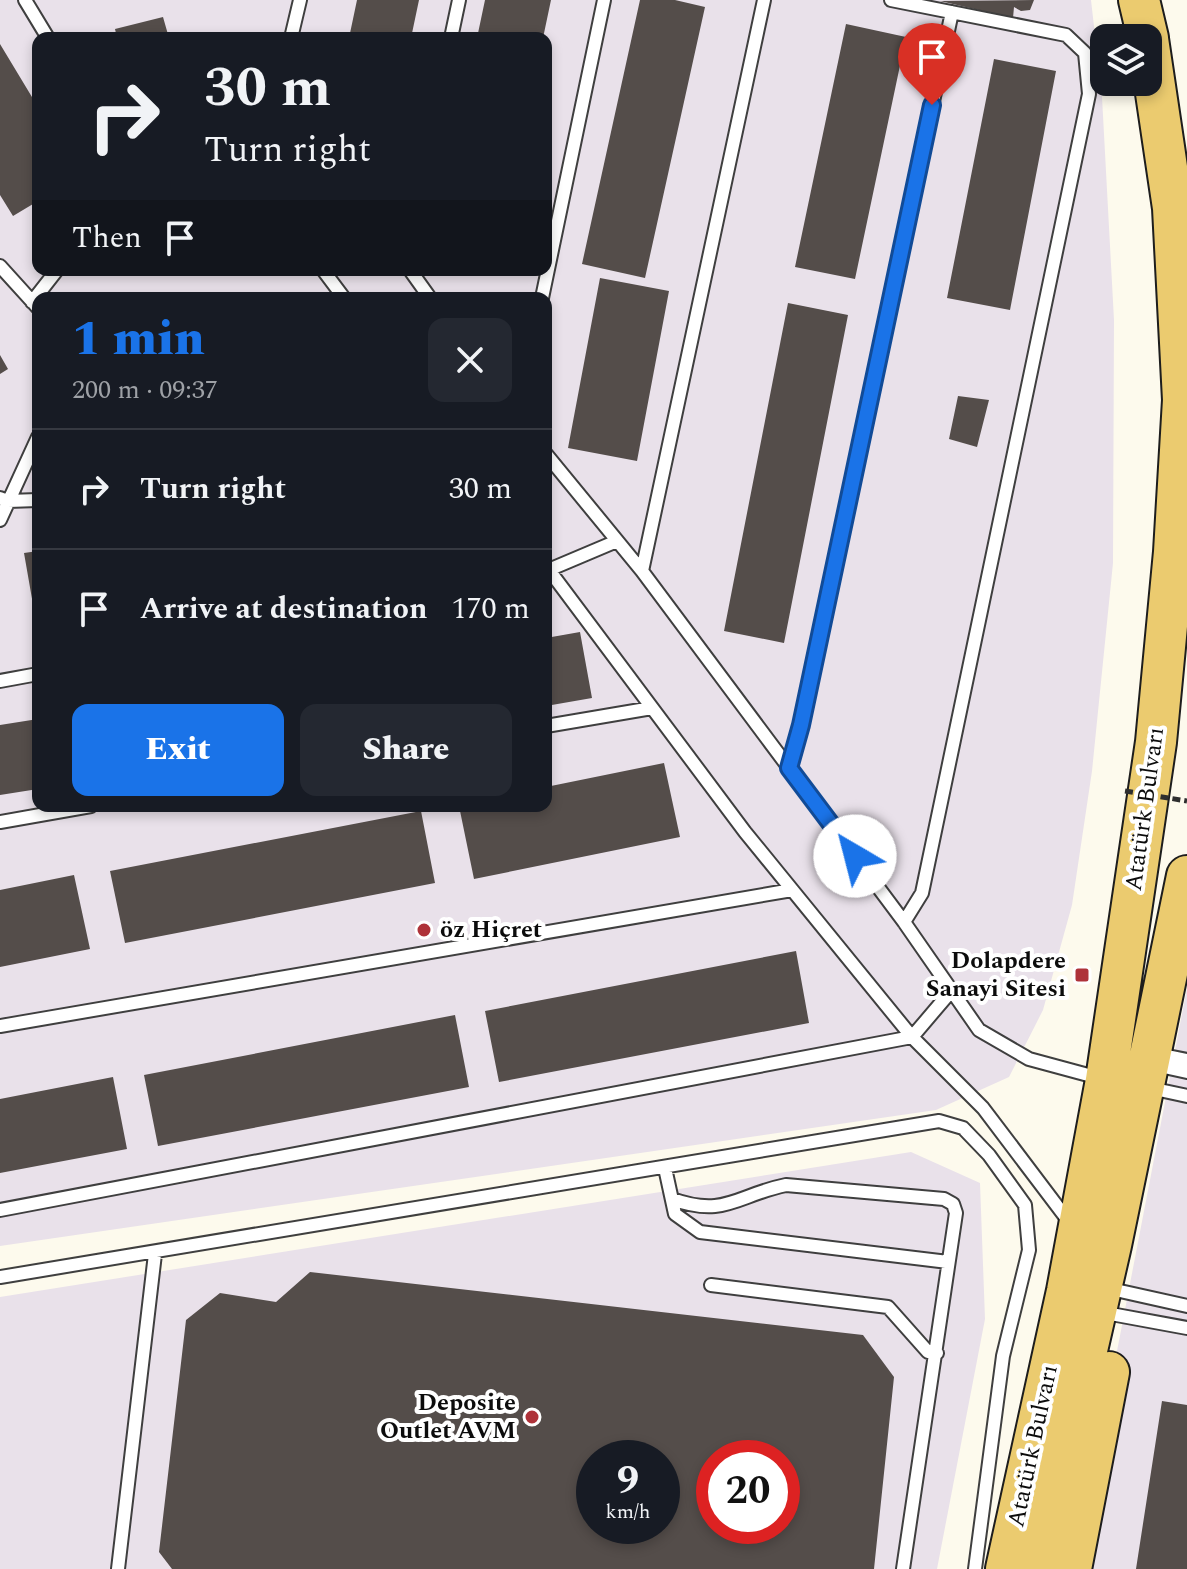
<!DOCTYPE html>
<html lang="en">
<head>
<meta charset="utf-8">
<style>
	body { margin:0; font-family:Spectral,serif; background:#242831; color:#f1f3f6; height:100vh; display:flex; flex-direction:column; font-size:30px; white-space:nowrap }
	* { box-sizing:border-box; margin:0 }
	p { font-size:26px; color:#9ea1a6 }
	.icon { flex:none; width:44px; height:44px; fill:none; stroke:currentColor; stroke-width:2; stroke-linecap:round; stroke-linejoin:round }
	.map { position:relative; flex:1; overflow:hidden }
	.details { position:absolute; left:32px; top:292px; width:520px; height:520px; display:flex; flex-direction:column; background:#171b24; border-radius:16px; box-shadow:0 4px 12px #0003 }
	.details>* { flex:none }
	.banner { position:absolute; left:32px; top:32px; width:520px; height:244px; border-radius:16px; box-shadow:0 4px 12px #0003; background:#171b24; color:#f1f3f6; overflow:hidden }
	.fabs { position:absolute; left:1090px; top:24px; display:grid; gap:16px }
	.fabs a { display:grid; place-items:center; width:72px; height:72px; border-radius:16px; background:#171b24; box-shadow:0 4px 12px #0003; font-size:40px }
	.speed { position:absolute; left:576px; top:1440px; display:flex; gap:16px; font-size:40px; font-weight:700; text-align:center }
	.speed>* { display:grid; place-content:center; width:104px; height:104px; border-radius:50%; background:#171b24; box-shadow:0 4px 12px #0003; line-height:1 }
	.speed small { font-size:20px; font-weight:400 }
	.speed .limit { border:12px solid #d22; background:#fff; color:#111 }
	.pin { position:absolute; display:grid; place-items:center; width:68px; height:68px; color:#fff; margin:-82px -34px; border-radius:50% 50% 50% 0; rotate:-45deg; box-shadow:0 0 8px #0007 }
	.pin .icon { rotate:45deg }
	.me { position:absolute; width:88px; margin:-44px; rotate:323deg; stroke-linejoin:round; filter:drop-shadow(0 0 6px #0008) }
	.turn { display:flex; align-items:center; gap:28px; height:168px; padding:0 40px; font-size:36px }
	.turn .icon { width:104px; height:104px; stroke-width:2.5 }
	.turn b { display:block; font-size:56px; line-height:68px }
	.then { display:flex; align-items:center; height:76px; padding:0 40px; background:#0003; gap:16px; font-size:30px }
	.round { display:grid; place-items:center; flex:none; width:84px; height:84px; border-radius:16px; background:#242831 }
	.overview { display:flex; align-items:center; justify-content:space-between; height:136px; padding:0 40px }
	h1 { font-size:48px; font-weight:800; line-height:60px; color:#1a73e8 }
	.action { display:flex; gap:16px; margin-top:auto; padding:16px 40px }
	.action a { flex:1; height:92px; border-radius:16px; background:#1a73e8; color:#fff; font-size:32px; font-weight:800; line-height:92px; text-align:center }
	.action a+a { background:#242831; color:#f1f3f6 }
	ul { padding:0; list-style:none }
	li { display:flex; align-items:center; gap:24px; height:120px; padding:0 40px; border-top:2px solid #363941 }
	li div { flex:1 }
	li b { display:block; font-size:30px }
	li em { font-style:normal }
	.map>svg:first-child { display:block }
	.industrial { fill:#e9e1ea; fill-rule:evenodd }
	.building { fill:#544d4a; fill-rule:evenodd }
	.lines { fill:none; stroke-linecap:round; stroke-linejoin:round }
	.service-casing { stroke:#3f3f3f; stroke-width:16 }
	.primary-casing { stroke:#1d1d1d; stroke-width:44 }
	.service { stroke:#fff; stroke-width:12 }
	.primary { stroke:#ebcb6f; stroke-width:40 }
	.path-bridge { stroke:#2e2e2e; stroke-width:5; stroke-dasharray:8 4; stroke-linecap:butt }
	.route-casing { stroke:#114b97; stroke-width:20 }
	.route { stroke:#1a73e8; stroke-width:14 }
	.poi-dot { fill:#ae3239; stroke:#fff; stroke-width:3 }
	.labels { text-anchor:middle; dominant-baseline:central; stroke-width:8; stroke-linejoin:round; paint-order:stroke }
	.street-label { font-size:24px; fill:#0c0c0c; stroke:#fff }
	.poi-label { font-size:24px; font-weight:bold; fill:#0c0c0c; stroke:#fff; text-anchor:end }
</style>
</head>
<body>
<div class="map">
<svg width="1187" height="1569" viewBox="0 0 1187 1569">
	<rect width="100%" height="100%" fill="#fdfaed"/>
	<path class="industrial" d="M0 0H1091L1102 97 1114 320 1113 563 1092 771 1072 905 1043 1010 1009 1077 936 1110 0 1246ZM38 38H546V270H38ZM38 298H546V806H38Z
		M1187 988V1569H1075Z
		M911 1152 980 1183 985 1319 937 1569H0V1297ZM594 1458H662V1526H594ZM714 1458H782V1526H714Z"/>
	<path class="building" d="M357 0H419L411 38H349Z
		M485 0H551L543 38H477Z
		M640 0H675L705 7 645 278 582 264Z
		M1034 0 1030 10 1021 11 1014 7 1013 18 940 1Z
		M163 17 169 38H117L115 29Z
		M846 24 906 37 855 279 795 267Z
		M0 44 38 107V201L13 216 0 195Z
		M994 59 1056 71 1010 310 947 298Z
		M600 278 669 291 637 461 568 448Z
		M788 303 848 315 784 643 724 631Z
		M0 355 8 369 0 374Z
		M958 396 989 400 977 447 949 439Z
		M38 551V616H35L24 553Z
		M580 632 592 698 546 706V638Z
		M38 719V789L0 795V725Z
		M664 763 680 837 474 879 459 806H546V787Z
		M421 811 435 883 125 943 110 871Z
		M74 875 90 949 0 967V890Z
		M796 951 809 1023 499 1082 485 1011Z
		M455 1015 469 1087 158 1146 144 1075Z
		M113 1077 127 1149 0 1173V1099Z
		M310 1272 863 1335 894 1377 874 1569H172L159 1552 186 1320 220 1293 276 1302ZM594 1458H662V1526H594ZM714 1458H782V1526H714Z
		M1162 1401 1187 1405V1569H1136Z"/>
	<g class="lines">
		<g class="service-casing">
			<path id="service" d="M25 0 48 38
				M891 0 1066 35 1085 53 1089 94 922 893 904 922
				M291 38 300 0
				M451 38 459 0
				M0 266 38 308
				M323 270 344 298
				M410 270 430 298
				M542 298 604 0
				M32 302 57 270
				M546 454 642 571 904 922 979 1030 1029 1059 1103 1079
				M0 498 8 501 38 500
				M0 520 38 437
				M546 566 745 832 912 1037 983 1108 1070 1223
				M546 571 617 541
				M642 571 764 0
				M0 681 38 674
				M546 726 652 708
				M789 768 801 725 952 12
				M0 822 91 806
				M0 1026 792 890
				M1157 1054 1187 1060
				M1155 1065 1187 1072
				M1150 1088 1187 1096
				M665 1168 675 1214 700 1232 948 1262
				M672 1199C725 1218 737 1195 786 1185L944 1199 953 1204 956 1213 903 1569
				M0 1210 912 1037 952 990
				M0 1277 939 1121 963 1128 989 1155 1025 1205 1029 1250 1003 1356 975 1569
				M711 1285 888 1307 928 1352 937 1353
				M1111 1289 1187 1306
				M1111 1314 1187 1328
				M118 1569 155 1254"/>
		</g>
		<g class="primary-casing">
			<path id="primary" d="M1139 0 1148 38
				M1006 1569 1067 1291 1106 1080 1156 742 1174 552 1183 400 1173 208 1148 39
				M1037 1569 1111 1245 1187 876
				M1071 1569 1109 1372"/>
		</g>
		<use href="#service" class="service"/>
		<use href="#primary" class="primary"/>
		<path class="path-bridge" d="M1125 791 1187 801"/>
	</g>
	<g class="lines">
		<g class="route-casing">
			<path id="route" d="M855 856 789 768 801 725 932 105"/>
		</g>
		<use href="#route" class="route"/>
	</g>
	<g class="poi-dot">
		<circle cx="424" cy="930" r="8"/>
		<rect x="1074" y="967" width="16" height="16" rx="4"/>
		<circle cx="532" cy="1417" r="8"/>
	</g>
	<g class="labels">
		<g class="street-label">
			<text transform="translate(1145 809) rotate(-82)">Atatürk Bulvarı</text>
			<text transform="translate(1033 1446) rotate(-78)">Atatürk Bulvarı</text>
		</g>
		<g class="poi-label">
			<text x="440" y="930" text-anchor="start">öz Hiçret</text>
			<text x="1066" y="961">Dolapdere<tspan x="1066" dy="28">Sanayi Sitesi</tspan></text>
			<text x="516" y="1403">Deposite<tspan x="516" dy="28">Outlet AVM</tspan></text>
		</g>
	</g>
</svg>
<div class="fabs">
<a><svg class="icon" aria-label="layers" viewBox="0 0 24 24"><path d="M12 4l9 5-9 5-9-5zM3 14l9 5 9-5"/></svg></a>
</div>
<div class="speed"><div>9<small>km/h</small></div><div class="limit">20</div></div>
<div class="pin" style="left:932px;top:105px;background:#d93025"><svg class="icon" aria-label="arrive" viewBox="0 0 24 24"><path d="M6 21V4h12l-3 4 3 4H6"/></svg></div>
<svg class="me" style="left:855px;top:856px" viewBox="-20 -20 40 40"><circle r="19" fill="#fff"/><path d="M0-13L10 11 0 6-10 11z" fill="#1a73e8"/></svg>
<div class="banner">
<div class="turn"><svg class="icon" aria-label="right" viewBox="0 0 24 24"><path d="M7 20v-9h11M14 6l5 5-5 5"/></svg><div><b>30 m</b>Turn right</div></div>
<div class="then">Then<svg class="icon" aria-label="arrive" viewBox="0 0 24 24"><path d="M6 21V4h12l-3 4 3 4H6"/></svg></div>
</div>
<section class="details">
<div class="overview"><div><h1>1 min</h1><p>200 m · 09:37</p></div><a class="round"><svg class="icon" aria-label="close" viewBox="0 0 24 24"><path d="M6 6l12 12M18 6L6 18"/></svg></a></div>
<ul>
<li><svg class="icon" aria-label="right" viewBox="0 0 24 24"><path d="M7 20v-9h11M14 6l5 5-5 5"/></svg><div><b>Turn right</b></div><em>30 m</em></li>
<li><svg class="icon" aria-label="arrive" viewBox="0 0 24 24"><path d="M6 21V4h12l-3 4 3 4H6"/></svg><div><b>Arrive at destination</b></div><em>170 m</em></li>
</ul>
<div class="action"><a>Exit</a><a>Share</a></div>
</section>
</div>
</body>
</html>
